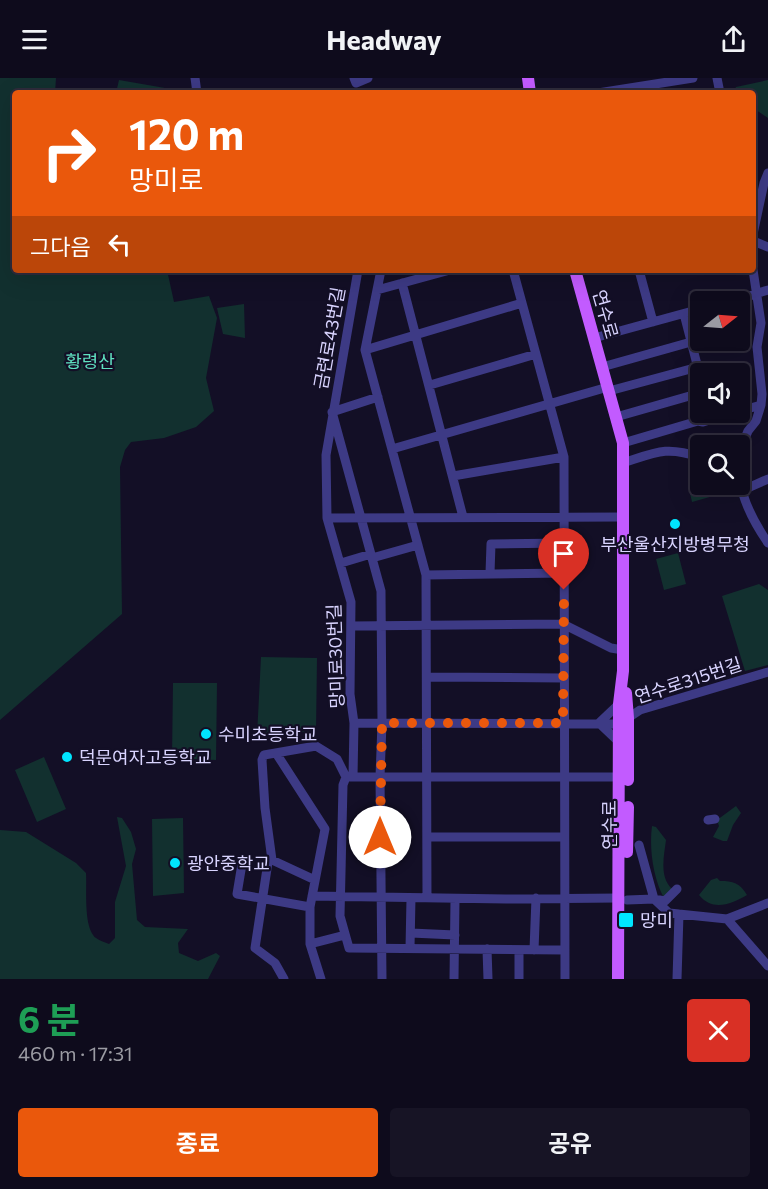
<!DOCTYPE html>
<html lang="ko">
<head>
<meta charset="utf-8">
<style>
	body { margin:0; font-family:Commissioner,"Noto Sans KR",sans-serif; background:#171425; color:#f1f3f6; height:100vh; display:flex; flex-direction:column; font-size:22px; white-space:nowrap }
	* { box-sizing:border-box; margin:0 }
	p { font-size:20px; color:#9b9ba3 }
	.icon { flex:none; width:33px; height:33px; fill:none; stroke:currentColor; stroke-width:2; stroke-linecap:round; stroke-linejoin:round }
	.map { position:relative; height:901px; overflow:hidden }
	.sheet { display:flex; flex-direction:column; background:#0e0b1c; flex:1 }
	.sheet>* { flex:none }
	.guide { position:absolute; left:12px; top:12px; width:744px; height:183px; border-radius:6px; box-shadow:0 6px 24px #0002,0 0 0 2px #2e2b3b; background:#ea580c; color:#fff; overflow:hidden }
	.needle { width:39px; rotate:73deg }
	.tools { position:absolute; left:690px; top:213px; display:grid; gap:12px }
	.tools a { display:grid; place-items:center; width:60px; height:60px; border-radius:6px; background:#0e0b1c; box-shadow:0 6px 24px #0002,0 0 0 2px #2e2b3b; font-size:30px }
	.pin { position:absolute; display:grid; place-items:center; width:51px; height:51px; color:#fff; margin:-62px -26px; border-radius:50% 50% 50% 0; rotate:-45deg; box-shadow:0 0 6px #0007 }
	.pin .icon { rotate:45deg }
	.me { position:absolute; width:66px; margin:-33px; rotate:0deg; stroke-linejoin:round; filter:drop-shadow(0 0 4px #0008) }
	.turn { display:flex; align-items:center; gap:21px; height:126px; padding:0 18px; font-size:27px }
	.turn .icon { width:78px; height:78px; stroke-width:2.5 }
	.turn b { display:block; font-size:42px; line-height:51px }
	.then { display:flex; align-items:center; height:57px; padding:0 18px; background:#0003; gap:12px; font-size:22px }
	.round { display:grid; place-items:center; flex:none; width:63px; height:63px; border-radius:6px; background:#171425 }
	.headline { display:flex; align-items:center; justify-content:space-between; height:102px; padding:0 18px }
	h1 { font-size:36px; font-weight:700; line-height:45px; color:#1e9e55 }
	.button { display:flex; gap:12px; margin-top:auto; padding:12px 18px }
	.button a { flex:1; height:69px; border-radius:6px; background:#ea580c; color:#fff; font-size:24px; font-weight:700; line-height:69px; text-align:center }
	.button a+a { background:#171425; color:#f1f3f6 }
	header { display:flex; justify-content:space-between; align-items:center; height:78px; padding:0 18px; background:#0e0b1c; font-size:27px; font-weight:700 }
	.map>svg:first-child { display:block }
	.green { fill:#12302f }
	.lines { fill:none; stroke-linecap:round; stroke-linejoin:round }
	.minor { stroke:#3d3a85; stroke-width:9 }
	.major { stroke:#c25bff; stroke-width:12 }
	.route { stroke:#ea580c; stroke-width:10; stroke-dasharray:0 18 }
	.poi-dot { fill:#00e5ff; stroke:#130f26; stroke-width:2 }
	.labels { text-anchor:middle; dominant-baseline:central; stroke-width:4.5; stroke-linejoin:round; paint-order:stroke }
	.street-label { font-size:18px; fill:#d9d4ff; stroke:#130f26 }
	.park-label { font-size:18px; fill:#5fe0c0; stroke:#130f26 }
	.poi-label { font-size:18px; fill:#d9d4ff; stroke:#130f26; text-anchor:start }
</style>
</head>
<body>
<header><svg class="icon" aria-label="menu" viewBox="0 0 24 24"><path d="M4 6h16M4 12h16M4 18h16"/></svg>Headway<svg class="icon" aria-label="share" viewBox="0 0 24 24"><path d="M12 15V3M7 8l5-5 5 5M5 13v7h14v-7"/></svg></header>
<div class="map">
<svg width="768" height="901" viewBox="0 0 768 901">
	<rect width="100%" height="100%" fill="#130f26"/>
	<path class="green" d="M0 0H56L55 15H15V192H167L174 224 209 218 217 240 206 300 214 333 196 349 164 360 131 364 125 372 120 389 122 536 0 642Z
		M119 2 165 10 166 15H116Z
		M768 2V40L753 30V15H733L736 9Z
		M244 226 245 260 223 256 217 230Z
		M701 406 722 407 724 415 692 424 689 410Z
		M678 475 686 506 664 512 656 481Z
		M759 506 768 512V587L745 593 722 518Z
		M261 579 317 580 316 653 257 658Z
		M173 605H217L216 682 172 680Z
		M44 679 66 731 37 744 15 692Z
		M736 728 741 735 733 747 727 763H723L713 759 719 748 717 742Z
		M117 739 122 740 131 754 136 771 132 786 137 842 145 849 188 851 178 865 179 875 198 883 216 875 220 878 208 901H0V752L26 754 76 785 86 795C87 811 83 850 96 860 100 863 105 864 109 866L115 860V824L126 788Z
		M183 740 184 815 153 818 152 741Z
		M652 748 656 749 666 762C664 778 659 799 672 811L664 820C653 800 649 770 652 748Z
		M717 800 720 803C733 803 740 805 747 817 731 826 713 834 699 817L711 802Z"/>
	<g class="lines">
		<path class="minor" d="M195 0 197 15
			M354 0 356 5 368 0
			M717 0 720 15
			M598 15 693 0
			M753 156 764 105 768 95
			M753 163 768 169
			M381 192 365 272 426 497 427 820
			M513 192 564 379 565 901
			M639 192 653 244
			M402 205 463 439
			M377 212 450 192
			M728 224 768 212
			M684 236 700 298
			M594 260 700 231
			M365 272 522 225
			M602 289 691 264
			M430 307 536 276
			M609 313 698 289
			M740 333 761 327
			M332 334 381 513 382 645 380 699 382 901
			M332 334 378 319
			M616 339 700 315
			M623 365 698 343 703 344 735 334
			M392 371 608 309
			M740 373 748 353 756 343 761 327 762 316 757 269 761 245 753 192
			M623 385C657 374 666 368 700 379
			M453 398 564 379
			M740 402C743 425 755 446 768 465
			M741 413 768 401
			M327 440 623 439
			M372 480 418 467
			M341 485 371 476
			M490 495 491 466 564 465
			M426 497 564 495
			M351 548 563 546 611 570 623 572
			M427 599 563 600
			M619 626 599 645 620 665
			M354 645 619 646 640 632 768 594
			M276 675 325 751 310 829V866L321 901
			M349 699H619
			M353 699 354 645 350 616 351 524 327 440 326 377 358 192
			M708 742 715 741
			M427 759H564
			M639 767 654 821 665 823 677 811
			M272 782 268 784 255 870 275 885 284 901
			M242 786 237 816 310 829
			M315 802 272 782 265 730 262 682 264 677 316 668 337 681 346 699 343 707 340 838 349 870 565 872
			M312 818 506 821 619 820
			M627 822 654 821 669 835 727 841 768 825
			M727 841 768 888
			M411 855 455 857
			M310 866 345 857
			M410 870 411 820
			M487 871 488 901
			M534 872 536 820
			M454 901 455 821
			M519 901V872
			M677 901 679 836"/>
		<path class="major" d="M528 0 530 15
			M575 192 623 365V593L619 626 618 901
			M626 615 628 640V702
			M627 774 628 729"/>
	</g>
	<g class="lines">
		<path class="route" d="M380 759 382 645H563L564 512"/>
	</g>
	<g class="poi-dot">
		<circle cx="675" cy="446" r="6"/>
		<circle cx="206" cy="656" r="6"/>
		<circle cx="67" cy="679" r="6"/>
		<circle cx="175" cy="785" r="6"/>
		<rect x="618" y="834" width="16" height="16" rx="3"/>
	</g>
	<g class="labels">
		<g class="street-label">
			<text transform="translate(606 236) rotate(74)">연수로</text>
			<text transform="translate(329 260) rotate(-80)">금련로43번길</text>
			<text transform="translate(335 578) rotate(-92)">망미로30번길</text>
			<text transform="translate(688 602) rotate(-18)">연수로315번길</text>
			<text transform="translate(609 747) rotate(-90)">연수로</text>
		</g>
		<g class="park-label">
			<text x="90" y="283">황령산</text>
		</g>
		<g class="poi-label">
			<text x="675" y="466" text-anchor="middle">부산울산지방병무청</text>
			<text x="218" y="656">수미초등학교</text>
			<text x="79" y="679">덕문여자고등학교</text>
			<text x="187" y="785">광안중학교</text>
			<text x="640" y="842">망미</text>
		</g>
	</g>
</svg>
<div class="tools">
<a><svg class="needle" viewBox="-14 -14 28 28"><path d="M0-13l5 13h-10z" fill="#e53935"/><path d="M0 13l5-13h-10z" fill="#9b9ba3"/></svg></a>
<a><svg class="icon" aria-label="sound" viewBox="0 0 24 24"><path d="M4 9h4l5-4v14l-5-4H4zM17 9q2 3 0 6"/></svg></a>
<a><svg class="icon" aria-label="search" viewBox="0 0 24 24"><circle cx="10" cy="10" r="6"/><path d="M15 15l6 6"/></svg></a>
</div>
<div class="pin" style="left:564px;top:512px;background:#d93025"><svg class="icon" aria-label="arrive" viewBox="0 0 24 24"><path d="M6 21V4h12l-3 4 3 4H6"/></svg></div>
<svg class="me" style="left:380px;top:759px" viewBox="-20 -20 40 40"><circle r="19" fill="#fff"/><path d="M0-13L10 11 0 6-10 11z" fill="#ea580c"/></svg>
<div class="guide">
<div class="turn"><svg class="icon" aria-label="right" viewBox="0 0 24 24"><path d="M7 20v-9h11M14 6l5 5-5 5"/></svg><div><b>120 m</b>망미로</div></div>
<div class="then">그다음<svg class="icon" aria-label="left" viewBox="0 0 24 24"><path d="M17 20v-9H6M10 6l-5 5 5 5"/></svg></div>
</div>
</div>
<section class="sheet">
<div class="headline"><div><h1>6 분</h1><p>460 m · 17:31</p></div><a class="round" style="background:#d93025;color:#fff"><svg class="icon" aria-label="close" viewBox="0 0 24 24"><path d="M6 6l12 12M18 6L6 18"/></svg></a></div>
<div class="button"><a>종료</a><a>공유</a></div>
</section>
</body>
</html>
